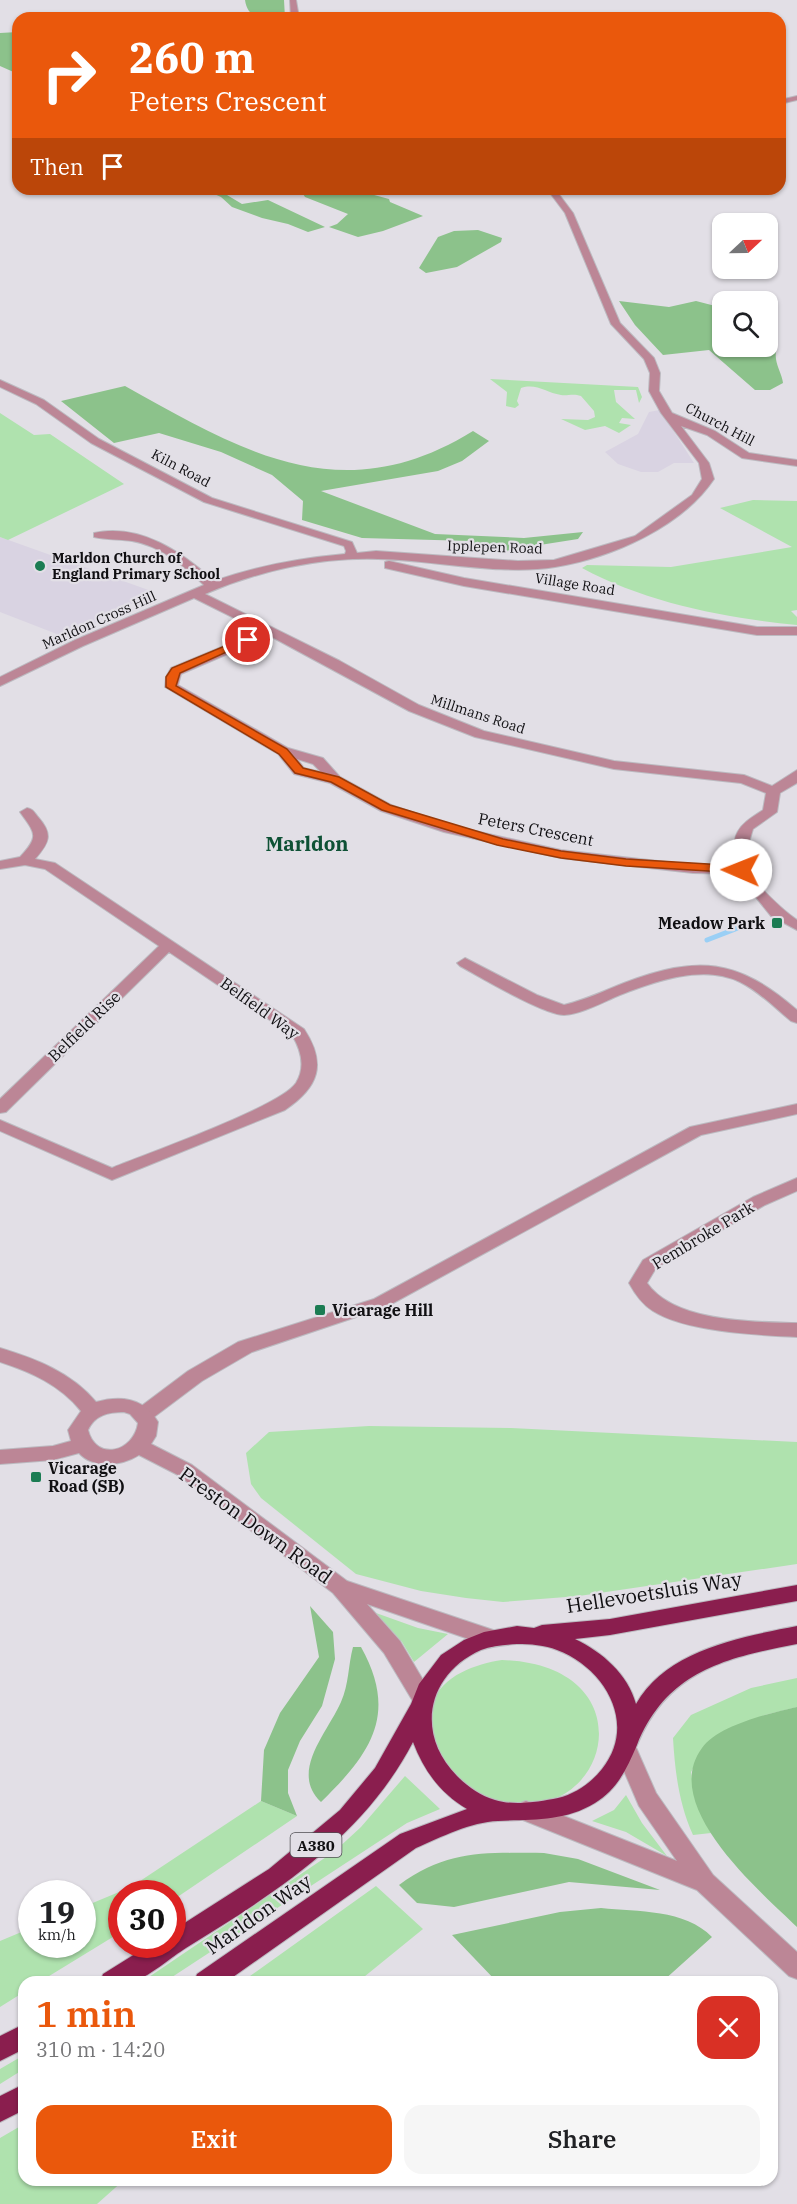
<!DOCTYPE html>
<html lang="en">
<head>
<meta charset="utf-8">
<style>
	body { margin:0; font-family:"IBM Plex Serif",serif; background:#f6f6f6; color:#202124; height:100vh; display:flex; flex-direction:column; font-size:22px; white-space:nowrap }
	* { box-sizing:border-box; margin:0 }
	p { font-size:20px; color:#757577 }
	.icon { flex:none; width:33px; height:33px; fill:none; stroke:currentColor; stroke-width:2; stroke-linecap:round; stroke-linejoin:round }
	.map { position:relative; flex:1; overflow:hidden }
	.sheet { position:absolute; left:18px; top:1976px; width:760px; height:210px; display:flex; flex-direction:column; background:#fff; border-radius:18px; box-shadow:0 2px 4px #0004 }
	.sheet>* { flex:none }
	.top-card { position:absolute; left:12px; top:12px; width:774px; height:183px; border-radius:18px; box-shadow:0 2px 4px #0004; background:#ea580c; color:#fff; overflow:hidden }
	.needle { width:39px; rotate:68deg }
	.tools { position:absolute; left:712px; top:213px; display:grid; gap:12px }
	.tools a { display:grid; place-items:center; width:66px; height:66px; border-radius:12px; background:#fff; box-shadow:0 2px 4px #0004; font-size:30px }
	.speed { position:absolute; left:18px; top:1880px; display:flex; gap:12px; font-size:30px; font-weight:700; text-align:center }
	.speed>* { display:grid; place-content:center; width:78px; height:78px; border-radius:50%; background:#fff; box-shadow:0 2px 4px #0004; line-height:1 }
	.speed small { font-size:15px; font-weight:400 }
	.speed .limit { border:9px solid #d22; background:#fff; color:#111 }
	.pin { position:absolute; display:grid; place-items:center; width:51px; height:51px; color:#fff; margin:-26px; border:3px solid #fff; border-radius:50%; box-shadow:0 2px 6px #0007 }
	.me { position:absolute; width:66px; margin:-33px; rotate:271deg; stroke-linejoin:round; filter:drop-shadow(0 0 4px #0008) }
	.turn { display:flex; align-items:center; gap:21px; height:126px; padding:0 18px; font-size:27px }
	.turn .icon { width:78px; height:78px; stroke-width:2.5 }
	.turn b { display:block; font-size:42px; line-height:51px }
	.then { display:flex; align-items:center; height:57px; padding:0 18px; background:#0003; gap:12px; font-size:22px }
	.round { display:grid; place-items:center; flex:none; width:63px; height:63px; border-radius:18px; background:#f6f6f6 }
	.summary { display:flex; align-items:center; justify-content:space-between; height:102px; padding:0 18px }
	h1 { font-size:36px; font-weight:600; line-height:45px; color:#ea580c }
	.cta { display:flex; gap:12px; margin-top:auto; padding:12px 18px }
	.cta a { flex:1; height:69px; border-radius:18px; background:#ea580c; color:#fff; font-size:24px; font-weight:600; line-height:69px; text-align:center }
	.cta a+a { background:#f6f6f6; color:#202124 }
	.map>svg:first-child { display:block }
	.built { fill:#d9d3e2 }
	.green { fill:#afe2ae }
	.forest { fill:#8cc28b }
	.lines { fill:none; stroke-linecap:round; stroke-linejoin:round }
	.stream { stroke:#9acff5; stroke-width:5 }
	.minor-casing { stroke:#bcbac0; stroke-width:2 }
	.tertiary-casing { stroke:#bcbac0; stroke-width:2 }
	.trunk-casing { stroke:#bcbac0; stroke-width:2 }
	.minor { fill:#bc8696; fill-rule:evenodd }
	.tertiary { fill:#bc8696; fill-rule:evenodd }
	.trunk { fill:#8a1e4e; fill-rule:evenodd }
	.route { fill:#ea580c; stroke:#983908; stroke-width:1.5 }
	.poi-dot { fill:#1b7c53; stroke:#e2dfe6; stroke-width:2 }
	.labels { text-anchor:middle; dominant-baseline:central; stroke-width:4.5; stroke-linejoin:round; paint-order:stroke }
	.far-street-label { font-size:14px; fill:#100f12; stroke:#e2dfe6 }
	.far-poi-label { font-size:14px; font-weight:bold; fill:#100f12; stroke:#e2dfe6; text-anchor:start }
	.shield { fill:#e2dfe6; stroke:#4f4d52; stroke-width:1.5 }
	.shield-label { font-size:15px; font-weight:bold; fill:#100f12 }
	.street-label { font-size:16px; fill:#100f12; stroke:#e2dfe6 }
	.poi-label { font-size:16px; font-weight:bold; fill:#100f12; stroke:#e2dfe6; text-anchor:start }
	.quarter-label { font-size:20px; font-weight:bold; fill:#0e5135; stroke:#e2dfe6 }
	.near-street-label { font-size:20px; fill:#100f12; stroke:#e2dfe6 }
</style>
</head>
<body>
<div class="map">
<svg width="797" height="2204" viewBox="0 0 797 2204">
	<rect width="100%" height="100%" fill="#e2dfe6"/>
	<path class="built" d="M660 410 694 463H674L658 472H641L618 464 605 452 638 434 649 412Z
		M0 537 154 592 67 638 0 612Z"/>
	<path class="green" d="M490 379 638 387 642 397 639 403 636 390H614L616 402 635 419 622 418 619 423 631 425 619 433 605 426 585 430 561 419 588 420 595 417 594 411 581 396C573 393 568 396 561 395 546 393 537 383 521 388L517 401 519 405 515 408 506 406 507 392Z
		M0 413 34 435 50 434 124 484 8 540 0 537Z
		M753 500 797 501V610L791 611 797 617V625C725 618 647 603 582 568L587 565 671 567 792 547 720 508Z
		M369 1426 511 1428 797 1442V1564L579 1596 503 1602 466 1598 421 1591 356 1574 261 1498 251 1484 246 1453 269 1432Z
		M376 1613 418 1628 448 1634 414 1662 402 1642Z
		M502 1660C653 1665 609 1832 497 1801 489 1799 474 1798 467 1793 457 1786 436 1753 427 1742 429 1730 428 1715 432 1704 442 1675 476 1664 502 1660Z
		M797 1678V1707L765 1715 721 1733 709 1742 691 1772 695 1799 711 1833 693 1835C679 1804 675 1772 673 1738L691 1715 751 1688Z
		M405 1776 440 1809 407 1823 166 1981H143L335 1851 361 1827Z
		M626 1795 642 1823 667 1856 626 1832 592 1821 614 1810Z
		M261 1801 297 1816 173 1900 172 1893H122L121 1932 41 1981 24 1982V1992L0 2007V1941L31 1928 32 1944H82L83 1907 131 1887Z
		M376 1886 423 1929 359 1981H243Z
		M24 2055V2069L0 2084V2069Z
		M24 2124V2180H124L97 2204H0V2138Z"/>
	<path class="forest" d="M245 0H284L285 18C267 18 248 22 245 0Z
		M18 32V74L0 66V33Z
		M203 189H217L242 204 268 200 325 227 308 232 288 224 262 218 232 207 221 197Z
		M300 189H352L389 199 390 202 423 216 383 231 358 237 329 227 337 224 348 214 305 197Z
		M478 230 502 238 501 242 457 267 426 273 419 268 438 237 454 231Z
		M619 301 669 307 696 301 723 308V346H768V323C784 339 774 343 776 359 777 367 782 375 783 383L770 390H755L709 350 663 355 635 325Z
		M125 386C243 452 342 512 473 431L489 441 462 461 438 471 321 491 435 534 524 538 583 532 578 539 527 547 526 551 474 552 471 541 362 538 302 520 303 501 272 475 221 452 159 433 114 443 61 401Z
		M310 1606 333 1632 335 1659 322 1706 300 1741 288 1770V1793L297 1816 261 1801 264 1750 280 1713 319 1657Z
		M353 1647H361C399 1715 370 1754 321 1802 289 1772 328 1732 341 1702 349 1684 348 1666 353 1647Z
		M797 1707V1927C760 1891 659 1806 702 1748 718 1725 771 1713 797 1707Z
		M544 1853 578 1859 660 1890 569 1882 454 1907 417 1903 399 1885C449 1849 484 1853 544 1853Z
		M601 1908C638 1912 685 1909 712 1937L663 1981 497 1982 452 1935 560 1912Z"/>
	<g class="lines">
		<path class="stream" d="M707 940 756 921"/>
		<g class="minor-casing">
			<path id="minor" d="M290 0H296L299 18H291Z
				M797 96V100L780 104V100Z
				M547 189H555L573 213 620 323 654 358 660 373 659 391 672 413 715 431 749 453 797 460V466L742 458 707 435 681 426 709 463 714 479C682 527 611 558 555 567 503 576 432 560 378 559 320 557 258 571 205 594L340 661 419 705 484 731 614 761 744 775 772 786 797 770V783L780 793 777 812 753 829C749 842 745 854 748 867 752 883 784 911 797 920V930L771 916 737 874 693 873 561 858 444 832 381 811 330 783 294 774 278 754 165 687 166 677 171 668 260 631 194 598 83 646 0 686V677L75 640 204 585C183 565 161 546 132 541 119 539 106 540 94 537V533C140 523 182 552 214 581 257 566 300 558 345 554L346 551 344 546 204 502 91 443 36 404 0 387V380L44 400 99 439 212 498 352 542 357 553 376 551 518 561 554 560 635 536 692 495 702 479 699 463 661 413 649 391 650 373 644 359 611 324 565 213ZM270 636 409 711 475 737 614 769 741 783 766 793 763 810C736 827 732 833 734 865H693L561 850 453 826 391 805 340 777 323 758 288 748 178 685 181 674ZM297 759 313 764 321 772 304 768Z
				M389 561 464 578 757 627H797V635H757L464 586 385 568V562Z
				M27 808C33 809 34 812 38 817 53 834 50 842 35 859L55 863 304 1029C327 1064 319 1087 285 1110L112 1180 0 1131V1120L112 1168C146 1154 280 1107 296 1083 306 1067 301 1050 292 1035L169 952 6 1112 0 1113V1099L159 946 45 869 25 865 0 869V861L20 857C40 836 35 833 20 812Z
				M465 958 537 995 564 1005C585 1000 604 991 624 983 698 955 737 958 797 1010V1023L791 1021C775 1008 760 992 740 982 703 964 656 981 620 995 603 1002 582 1014 564 1015 544 1015 480 977 460 966L457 963Z
				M797 1104V1114L701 1135 386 1307 252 1352 202 1381 150 1420 143 1422 136 1420 133 1415 136 1410 188 1371 238 1342 374 1299 690 1127Z
				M797 1178V1191L765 1205 656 1268 647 1283C674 1322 753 1322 797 1323V1337C758 1335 686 1332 653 1311 642 1304 635 1294 629 1283L643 1260 753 1197Z"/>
		</g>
		<g class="tertiary-casing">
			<path id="tertiary" d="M0 1348C36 1359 71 1372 96 1402 121 1395 144 1398 158 1422L156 1436 151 1444 192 1465 347 1581 499 1632 503 1638 499 1644 492 1647 367 1604 400 1641 433 1697 430 1703 422 1706 414 1703 384 1653 333 1593 178 1475 139 1455C122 1466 93 1469 79 1453L53 1460 0 1464V1450L53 1446 71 1441 68 1430 81 1411C60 1385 31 1372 0 1362ZM124 1412 130 1414 138 1423C134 1452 96 1462 88 1430 95 1415 108 1412 124 1412Z
				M626 1741 634 1743 656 1793 713 1875 797 1952V1979L789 1976 697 1890 518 1818 515 1811 518 1804 526 1801 677 1861 639 1806 615 1750 618 1743Z"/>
		</g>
		<g class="trunk-casing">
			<path id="trunk" d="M797 1585V1601L610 1635 575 1639C602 1652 628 1674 636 1704 666 1650 741 1637 797 1626V1644C725 1658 667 1671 637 1745 627 1768 618 1789 595 1803 564 1822 532 1819 498 1821 471 1822 441 1837 416 1848L226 1982H194L197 1974 400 1834 467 1809C440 1793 424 1771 413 1742 363 1838 275 1893 186 1948 173 1956 146 1979 132 1982 122 1983 110 1982 100 1982L103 1974 151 1944H172V1931L269 1869 340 1810 375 1768 411 1704 419 1684 441 1655 464 1640 484 1632 517 1626 534 1628 542 1625 610 1619ZM517 1644C530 1644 545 1645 557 1650 605 1668 638 1724 602 1769 591 1783 575 1794 558 1798 538 1802 514 1806 495 1800 480 1796 467 1786 457 1776 415 1734 427 1674 481 1650 492 1646 505 1645 517 1644Z
				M24 2024V2049L0 2061V2036Z
				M24 2084V2110L0 2122V2096Z"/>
		</g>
		<use href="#minor" class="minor"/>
		<use href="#tertiary" class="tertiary"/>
		<use href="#trunk" class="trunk"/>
	</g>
	<path class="route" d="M244 638 253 640 180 673 176 686 287 749 303 768 339 777 390 805 503 839 561 851 626 859 741 866 747 870 741 873 626 866 561 858 497 845 382 810 331 782 295 773 279 754 166 687V677L172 668Z"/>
	<g class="poi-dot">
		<circle cx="40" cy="566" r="6"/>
		<rect x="771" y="917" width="12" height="12" rx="3"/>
		<rect x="314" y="1304" width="12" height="12" rx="3"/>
		<rect x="30" y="1471" width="12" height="12" rx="3"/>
	</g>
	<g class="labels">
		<g class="far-street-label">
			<text transform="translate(720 424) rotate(28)">Church Hill</text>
			<text transform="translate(181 468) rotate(28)">Kiln Road</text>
			<text transform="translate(495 547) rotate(2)">Ipplepen Road</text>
			<text transform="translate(575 584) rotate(9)">Village Road</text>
			<text transform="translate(99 620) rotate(-24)">Marldon Cross Hill</text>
			<text transform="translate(478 714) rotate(18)">Millmans Road</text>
		</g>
		<g class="far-poi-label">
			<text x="52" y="558">Marldon Church of<tspan x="52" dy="16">England Primary School</tspan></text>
		</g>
		<rect class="shield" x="290.5" y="1833" width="51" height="24" rx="4.5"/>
		<g class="shield-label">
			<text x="316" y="1845">A380</text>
		</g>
		<g class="street-label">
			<text transform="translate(536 829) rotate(11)">Peters Crescent</text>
			<text transform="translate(260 1008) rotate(36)">Belfield Way</text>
			<text transform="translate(84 1026) rotate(-44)">Belfield Rise</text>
			<text transform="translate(703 1235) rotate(-31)">Pembroke Park</text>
		</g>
		<g class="poi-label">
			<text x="765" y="923" text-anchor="end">Meadow Park</text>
			<text x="332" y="1310">Vicarage Hill</text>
			<text x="48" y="1468">Vicarage<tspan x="48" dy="18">Road (SB)</tspan></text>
		</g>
		<g class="quarter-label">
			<text x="307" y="843">Marldon</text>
		</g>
		<g class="near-street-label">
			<text transform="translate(256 1525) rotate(36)">Preston Down Road</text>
			<text transform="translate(654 1592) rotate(-9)">Hellevoetsluis Way</text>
			<text transform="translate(258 1914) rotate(-35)">Marldon Way</text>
		</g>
	</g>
</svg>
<div class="tools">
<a><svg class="needle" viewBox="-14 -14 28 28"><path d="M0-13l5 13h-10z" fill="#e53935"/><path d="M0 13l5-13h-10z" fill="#757577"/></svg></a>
<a><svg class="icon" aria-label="search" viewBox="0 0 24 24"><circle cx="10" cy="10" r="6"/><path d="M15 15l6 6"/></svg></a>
</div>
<div class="speed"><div>19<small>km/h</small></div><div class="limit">30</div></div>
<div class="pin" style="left:248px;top:640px;background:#d93025"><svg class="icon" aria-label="arrive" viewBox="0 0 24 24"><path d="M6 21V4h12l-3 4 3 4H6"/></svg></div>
<svg class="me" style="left:741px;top:870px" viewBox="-20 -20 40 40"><circle r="19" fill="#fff"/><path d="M0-13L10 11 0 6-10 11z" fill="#ea580c"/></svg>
<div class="top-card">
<div class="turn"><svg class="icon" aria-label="right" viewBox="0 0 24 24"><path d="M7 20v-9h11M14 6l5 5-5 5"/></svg><div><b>260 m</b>Peters Crescent</div></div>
<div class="then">Then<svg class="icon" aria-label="arrive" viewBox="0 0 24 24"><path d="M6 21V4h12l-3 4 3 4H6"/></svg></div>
</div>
<section class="sheet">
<div class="summary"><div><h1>1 min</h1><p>310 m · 14:20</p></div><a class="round" style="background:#d93025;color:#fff"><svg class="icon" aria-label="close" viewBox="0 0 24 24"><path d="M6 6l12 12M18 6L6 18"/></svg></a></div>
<div class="cta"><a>Exit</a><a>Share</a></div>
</section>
</div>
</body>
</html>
